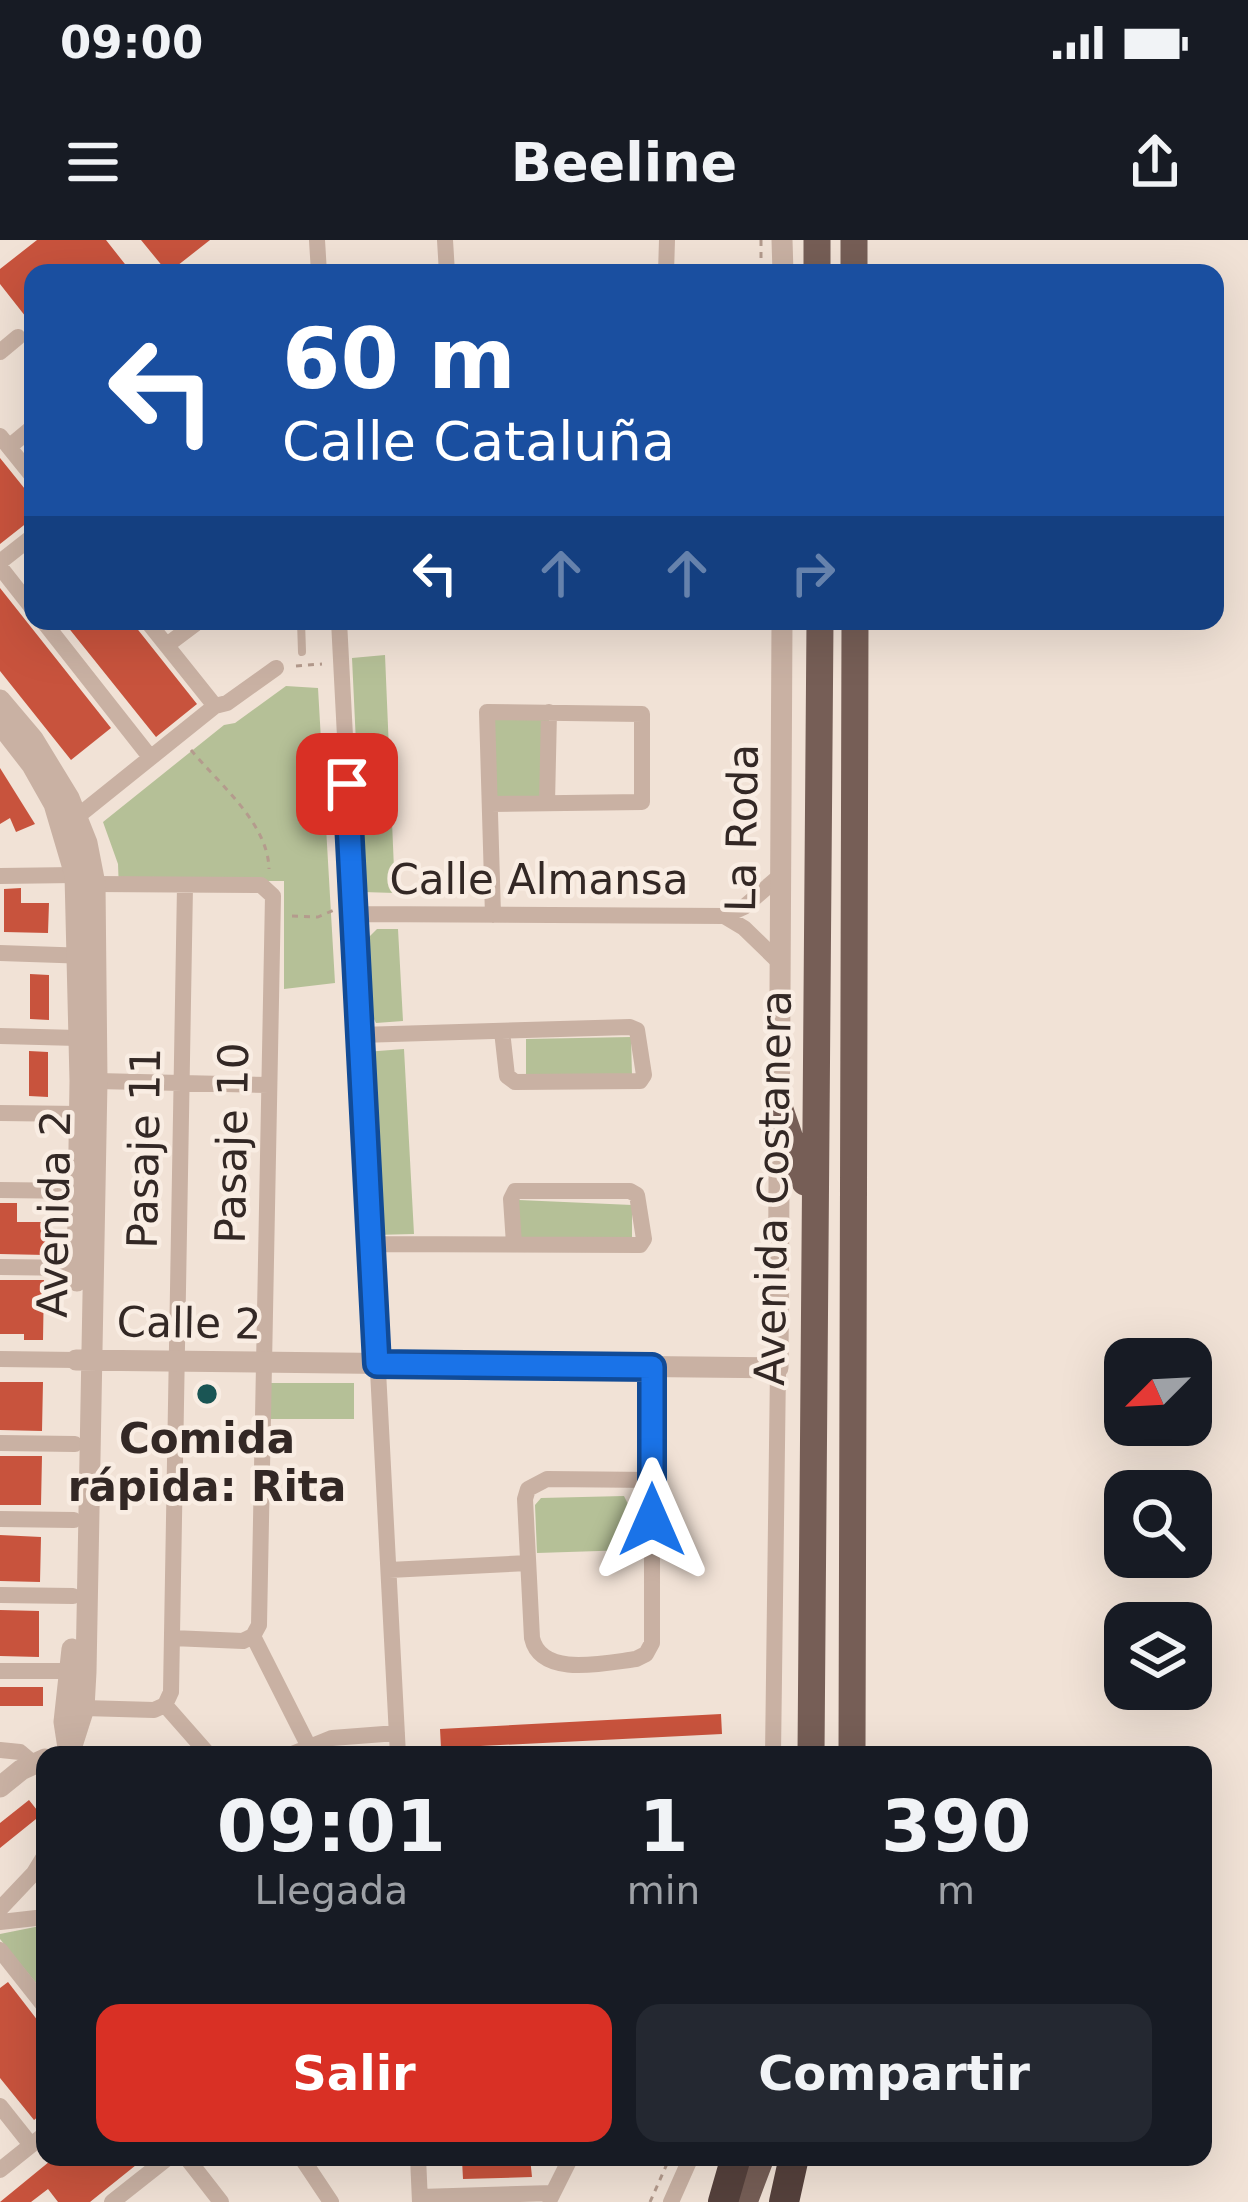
<!DOCTYPE html>
<html lang="es">
<head>
<meta charset="utf-8">
<style>
	body { margin:0; font-family:"DejaVu Sans",sans-serif; background:#242831; color:#f1f3f6; height:100vh; display:flex; flex-direction:column; font-size:45px; white-space:nowrap }
	* { box-sizing:border-box; margin:0 }
	p { font-size:39px; color:#9ea1a6 }
	.icon { flex:none; width:66px; height:66px; fill:none; stroke:currentColor; stroke-width:2; stroke-linecap:round; stroke-linejoin:round }
	.map { position:relative; flex:1; overflow:hidden }
	.sheet { position:absolute; left:36px; top:1506px; width:1176px; height:420px; display:flex; flex-direction:column; background:#171b24; border-radius:24px; box-shadow:0 12px 48px #0002 }
	.sheet>* { flex:none }
	.top-card { position:absolute; left:24px; top:24px; width:1200px; height:366px; border-radius:24px; box-shadow:0 12px 48px #0002; background:#1a4fa0; color:#fff; overflow:hidden }
	.needle { width:78px; rotate:246deg }
	.buttons { position:absolute; left:1104px; top:1098px; display:grid; gap:24px }
	.buttons a { display:grid; place-items:center; width:108px; height:108px; border-radius:24px; background:#171b24; box-shadow:0 12px 48px #0002; font-size:60px }
	.pin { position:absolute; display:grid; place-items:center; width:102px; height:102px; color:#fff; margin:-51px; border-radius:24px; box-shadow:0 6px 18px #0006 }
	.me { position:absolute; width:132px; margin:-66px; rotate:0deg; stroke-linejoin:round; filter:drop-shadow(0 0 9px #0008) }
	.turn { display:flex; align-items:center; gap:42px; height:252px; padding:0 60px; font-size:54px }
	.turn .icon { width:156px; height:156px; stroke-width:2.5 }
	.turn b { display:block; font-size:84px; line-height:102px }
	.lanes { display:flex; align-items:center; height:114px; padding:0 60px; background:#0003; justify-content:center; gap:60px; direction:ltr }
	.lanes .off { opacity:.35 }
	.eta { display:flex; justify-content:space-evenly; align-items:center; height:204px; text-align:center }
	.eta b { font-size:72px; font-weight:700; line-height:84px }
	.button { display:flex; gap:24px; margin-top:auto; padding:24px 60px }
	.button a { flex:1; height:138px; border-radius:24px; background:#d93025; color:#fff; font-size:48px; font-weight:700; line-height:138px; text-align:center }
	.button a+a { background:#242831; color:#f1f3f6 }
	.status { display:flex; justify-content:space-between; align-items:center; height:84px; padding:0 60px; background:#171b24; direction:ltr }
	.status svg { height:33px; fill:currentColor }
	header { display:flex; justify-content:space-between; align-items:center; height:156px; padding:0 60px; background:#171b24; font-size:54px; font-weight:700 }
	.map>svg:first-child { display:block }
	.green { fill:#b5c097 }
	.building { fill:#c8533d }
	.lines { fill:none; stroke-linecap:round; stroke-linejoin:round }
	.path { stroke:#b49b8d; stroke-width:3; stroke-dasharray:6 6; stroke-linecap:butt }
	.service { stroke:#c9b1a3; stroke-width:8 }
	.minor { stroke:#c9b1a3; stroke-width:16 }
	.tertiary { stroke:#c9b1a3; stroke-width:21 }
	.primary { stroke:#765e56; stroke-width:27 }
	.motorway { stroke:#55413c; stroke-width:30 }
	.route-casing { stroke:#114b97; stroke-width:30 }
	.route { stroke:#1a73e8; stroke-width:21 }
	.poi-dot { fill:#1a5554; stroke:#f9ede3; stroke-width:4.5 }
	.labels { text-anchor:middle; dominant-baseline:central; stroke-width:9; stroke-linejoin:round; paint-order:stroke }
	.street-label { font-size:42px; fill:#332825; stroke:#f9ede3 }
	.poi-label { font-size:42px; font-weight:bold; fill:#332825; stroke:#f9ede3 }
</style>
</head>
<body>
<div class="status"><b>09:00</b><svg viewBox="0 0 49 12"><path d="M0 12V9h3v3zM5 12V6h3v6zM10 12V3h3v9zM15 12V0h3v12zM26 1h20v11H26zM47 4h2v5h-2z"/></svg></div>
<header><svg class="icon" aria-label="menu" viewBox="0 0 24 24"><path d="M4 6h16M4 12h16M4 18h16"/></svg>Beeline<svg class="icon" aria-label="share" viewBox="0 0 24 24"><path d="M12 15V3M7 8l5-5 5 5M5 13v7h14v-7"/></svg></header>
<div class="map">
<svg width="1248" height="1962" viewBox="0 0 1248 1962">
	<rect width="100%" height="100%" fill="#f1e2d6"/>
	<path class="green" d="M385 415 395 653 363 652 352 418Z
		M286 446 318 448 335 743 284 749V641H206L119 651 118 624 103 582 224 485 235 483Z
		M549 479 546 558 495 556 493 480Z
		M377 689H398L403 781 376 783 372 775 369 697Z
		M631 797 632 836 526 838V799Z
		M404 809 414 994 374 995 365 812Z
		M519 960 632 965V1000L519 997Z
		M270 1143H354V1179H270Z
		M624 1256 628 1264 630 1310 537 1313 535 1265 541 1258Z
		M45 1685V1754L0 1699V1694Z"/>
	<path class="building" d="M37 0H106L132 33H33V86L0 44V29Z
		M141 0H210L168 33Z
		M0 218 33 259V278L0 304Z
		M0 348 111 488 71 520 0 431Z
		M63 381H131L197 464 156 497Z
		M0 528 35 584 16 592 10 578 0 584Z
		M21 648V663H49L48 693 4 692V649Z
		M30 734 49 735V780L30 779Z
		M29 811 48 812V857L29 856Z
		M0 963H17V982H46L45 1015 0 1014Z
		M0 1040H44L43 1100H24V1094H0Z
		M0 1142H43L42 1191 0 1190Z
		M0 1216H42L41 1265H0Z
		M0 1295 41 1297 40 1342 0 1341Z
		M0 1370 39 1371V1417L0 1416Z
		M0 1447H43V1466H0Z
		M721 1474 722 1494 441 1508 440 1489Z
		M29 1560 41 1575 0 1608V1583Z
		M8 1742 45 1790V1871L34 1880 0 1838V1748Z
		M55 1917H146L90 1962H58L48 1949 31 1962H0Z
		M530 1917 532 1937 463 1939 462 1920Z"/>
	<g class="lines">
		<path class="path" d="M761 0V33
			M234 33 235 31
			M296 426 322 424
			M191 510C219 544 268 583 269 629
			M292 676 318 677 334 670
			M650 1962 670 1917"/>
		<path class="service" d="M301 381 302 412"/>
		<path class="minor" d="M317 0 319 33
			M445 0 447 33
			M666 33 667 0
			M0 112 18 97
			M0 196 33 237
			M9 207 33 187
			M0 322 33 296
			M0 327 33 369
			M43 381 150 517
			M147 381 215 466
			M339 381 398 1515
			M167 405 199 381
			M547 563 549 472
			M490 564 642 562V474L487 472 493 675
			M78 576 215 466 227 463 276 428
			M0 636 75 635
			M95 644 261 645 273 656 259 1385 253 1396 308 1505
			M354 674 724 676 744 667 781 635
			M724 676 744 688 780 723
			M0 713 89 716
			M359 795 630 787 637 790 644 835 640 841 515 842 507 836 502 791
			M0 796 78 798
			M97 841 269 845
			M0 873 80 874
			M0 950 79 951
			M369 1004 640 1005 644 999 637 955 630 951H515L511 959 514 1004
			M0 1027 77 1028
			M0 1119 76 1120
			M0 1203 75 1204
			M652 1240 547 1239 528 1249 525 1259 532 1398C541 1438 604 1423 636 1419L646 1414 652 1403V1127
			M0 1279 74 1280
			M389 1330 528 1323
			M0 1355 73 1356
			M172 1398 243 1401 253 1396
			M0 1431H72
			M165 1465 171 1452 185 646
			M165 1465 209 1515
			M84 1468 154 1470 165 1465
			M0 1510 20 1512 33 1523
			M290 1515 332 1498 397 1493
			M744 1515 773 1514
			M773 1515 778 1128
			M0 1669 34 1633 45 1615
			M0 1682 45 1677
			M0 1710 45 1767
			M0 1866 31 1905
			M186 1917 221 1962
			M301 1917 331 1962
			M418 1917 420 1962
			M0 1930 45 1894
			M420 1957 553 1953
			M550 1959 571 1917
			M112 1962 169 1917
			M671 1962 691 1917"/>
		<path class="tertiary" d="M782 0 783 33
			M0 460 33 499 69 558 87 603 95 644 97 841 86 1432 84 1468 69 1515
			M0 484 32 525 54 564 75 635 80 841 77 1041
			M76 1120 778 1128 782 381
			M68 1508 64 1482 72 1409
			M0 1547 21 1530 45 1519"/>
		<path class="primary" d="M817 0V33
			M854 0V33
			M779 867 805 942
			M811 1515 820 381
			M852 1515 855 381
			M744 1962 761 1917"/>
		<path class="motorway" d="M723 1962 736 1917
			M784 1962 794 1917"/>
	</g>
	<g class="lines">
		<g class="route-casing">
			<path id="route" d="M347 544 377 1124 652 1127V1280"/>
		</g>
		<use href="#route" class="route"/>
	</g>
	<circle class="poi-dot" cx="207" cy="1154" r="12"/>
	<g class="labels">
		<g class="street-label">
			<text transform="translate(742 588) rotate(-89)">La Roda</text>
			<text x="539" y="639">Calle Almansa</text>
			<text transform="translate(232 903) rotate(-89)">Pasaje 10</text>
			<text transform="translate(144 908) rotate(-89)">Pasaje 11</text>
			<text transform="translate(773 948) rotate(-89)">Avenida Costanera</text>
			<text transform="translate(54 974) rotate(-89)">Avenida 2</text>
			<text transform="translate(189 1083) rotate(1)">Calle 2</text>
		</g>
		<g class="poi-label">
			<text x="207" y="1198">Comida<tspan x="207" dy="48">rápida: Rita</tspan></text>
		</g>
	</g>
</svg>
<div class="buttons">
<a><svg class="needle" viewBox="-14 -14 28 28"><path d="M0-13l5 13h-10z" fill="#e53935"/><path d="M0 13l5-13h-10z" fill="#9ea1a6"/></svg></a>
<a><svg class="icon" aria-label="search" viewBox="0 0 24 24"><circle cx="10" cy="10" r="6"/><path d="M15 15l6 6"/></svg></a>
<a><svg class="icon" aria-label="layers" viewBox="0 0 24 24"><path d="M12 4l9 5-9 5-9-5zM3 14l9 5 9-5"/></svg></a>
</div>
<div class="pin" style="left:347px;top:544px;background:#d93025"><svg class="icon" aria-label="arrive" viewBox="0 0 24 24"><path d="M6 21V4h12l-3 4 3 4H6"/></svg></div>
<svg class="me" style="left:652px;top:1280px" viewBox="-20 -20 40 40"><path d="M0-17L14 15 0 8-14 15z" fill="#1a73e8" stroke="#fff" stroke-width="4"/></svg>
<div class="top-card">
<div class="turn"><svg class="icon" aria-label="left" viewBox="0 0 24 24"><path d="M17 20v-9H6M10 6l-5 5 5 5"/></svg><div><b>60 m</b>Calle Cataluña</div></div>
<div class="lanes"><svg class="icon" aria-label="left" viewBox="0 0 24 24"><path d="M17 20v-9H6M10 6l-5 5 5 5"/></svg><svg class="icon off" aria-label="ahead" viewBox="0 0 24 24"><path d="M12 20V5M6 11l6-6 6 6"/></svg><svg class="icon off" aria-label="ahead" viewBox="0 0 24 24"><path d="M12 20V5M6 11l6-6 6 6"/></svg><svg class="icon off" aria-label="right" viewBox="0 0 24 24"><path d="M7 20v-9h11M14 6l5 5-5 5"/></svg></div>
</div>
<section class="sheet">
<div class="eta">
<div><b>09:01</b><p>Llegada</p></div>
<div><b>1</b><p>min</p></div>
<div><b>390</b><p>m</p></div>
</div>
<div class="button"><a>Salir</a><a>Compartir</a></div>
</section>
</div>
</body>
</html>
